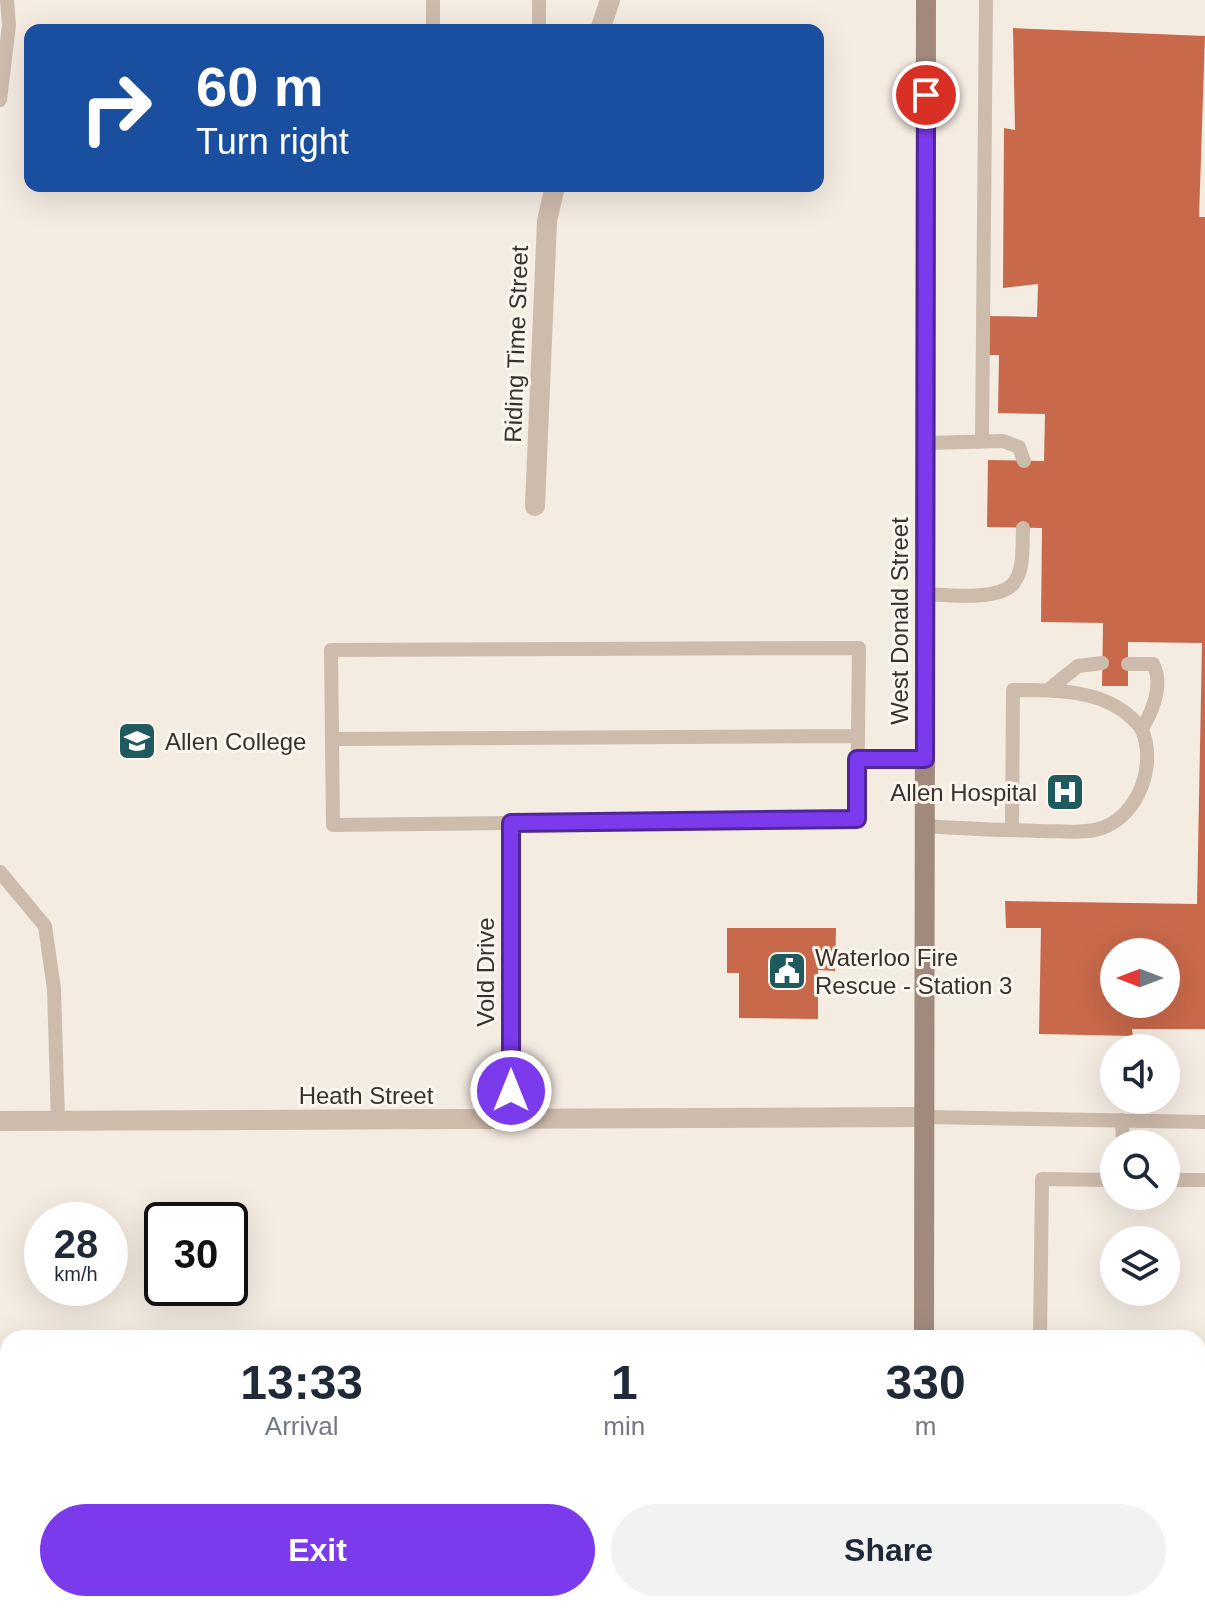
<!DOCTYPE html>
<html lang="en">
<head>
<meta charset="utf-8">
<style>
	body { margin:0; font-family:Arial,sans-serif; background:#f2f2f3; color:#1f2937; height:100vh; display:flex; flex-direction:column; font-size:30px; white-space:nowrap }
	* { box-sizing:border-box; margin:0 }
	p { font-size:26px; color:#747a83 }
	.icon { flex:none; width:44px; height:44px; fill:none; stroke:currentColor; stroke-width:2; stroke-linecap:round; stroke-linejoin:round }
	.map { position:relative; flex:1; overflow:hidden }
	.panel { position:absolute; left:0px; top:1330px; width:1206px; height:282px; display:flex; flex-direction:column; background:#fff; border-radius:24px 24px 0 0; box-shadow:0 8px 32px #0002 }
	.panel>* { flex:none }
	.hud { position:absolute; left:24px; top:24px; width:800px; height:168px; border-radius:16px; box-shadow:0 8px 32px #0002; background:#1a4fa0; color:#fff; overflow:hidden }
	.needle { width:52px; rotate:270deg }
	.tools { position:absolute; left:1100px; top:938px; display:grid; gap:16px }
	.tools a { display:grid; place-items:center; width:80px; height:80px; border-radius:50%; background:#fff; box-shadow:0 8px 32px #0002; font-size:40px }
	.speed { position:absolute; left:24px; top:1202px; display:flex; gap:16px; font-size:40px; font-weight:700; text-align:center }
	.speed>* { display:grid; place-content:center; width:104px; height:104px; border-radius:50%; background:#fff; box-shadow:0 8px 32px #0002; line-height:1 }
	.speed small { font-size:20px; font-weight:400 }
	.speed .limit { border:4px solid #111; border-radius:12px; background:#fff; color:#111 }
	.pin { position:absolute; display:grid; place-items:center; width:68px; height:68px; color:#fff; margin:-34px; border:4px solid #fff; border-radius:50%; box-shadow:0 2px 8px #0007 }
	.me { position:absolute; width:88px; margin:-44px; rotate:0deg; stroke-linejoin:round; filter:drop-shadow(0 0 6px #0008) }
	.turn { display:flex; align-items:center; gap:28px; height:168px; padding:0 40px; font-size:36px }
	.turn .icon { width:104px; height:104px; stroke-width:2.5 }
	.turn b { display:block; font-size:56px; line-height:68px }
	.eta { display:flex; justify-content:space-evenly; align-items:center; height:136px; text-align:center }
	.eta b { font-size:48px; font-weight:800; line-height:56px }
	.action { display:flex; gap:16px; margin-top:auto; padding:16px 40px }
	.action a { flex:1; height:92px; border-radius:48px; background:#7c3aed; color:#fff; font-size:32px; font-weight:800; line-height:92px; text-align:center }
	.action a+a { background:#f2f2f3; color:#1f2937 }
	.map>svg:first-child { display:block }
	.building { fill:#c8694b; fill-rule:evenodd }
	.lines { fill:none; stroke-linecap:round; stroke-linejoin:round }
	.lane { stroke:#cdbbac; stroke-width:14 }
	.street { stroke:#cdbbac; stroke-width:20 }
	.secondary { stroke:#a18a7d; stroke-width:20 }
	.route-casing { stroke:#51269a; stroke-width:20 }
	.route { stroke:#7c3aed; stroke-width:14 }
	.labels { text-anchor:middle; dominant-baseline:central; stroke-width:6; stroke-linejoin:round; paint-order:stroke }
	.street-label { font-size:24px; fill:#3b302b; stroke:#fbf5ee }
	.poi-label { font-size:24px; fill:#3b302b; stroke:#fbf5ee; text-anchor:start }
</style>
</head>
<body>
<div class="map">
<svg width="1205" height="1611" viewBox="0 0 1205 1611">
	<rect width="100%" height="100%" fill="#f4ebe1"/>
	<path class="building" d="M1013 28 1205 36 1199 217H1205V1029H1132L1133 1036 1039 1034 1041 928H1006L1005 901 1197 904 1202 643 1128 642V686H1102L1103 623 1041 622 1042 528 987 527 988 460 1044 461 1045 414 998 413 999 355H987V316L1037 317 1038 284 1003 288 1004 128 1015 130ZM1114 952H1166V1004H1114Z
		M727 928H836L835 971 818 970V1019L739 1018V973H727Z"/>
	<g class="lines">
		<path class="lane" d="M433 0V30
			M539 0V30
			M0 100 9 25 7 0
			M982 441 986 0
			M926 443 1003 441 1019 447 1024 461
			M925 594C946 595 998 601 1013 584 1025 570 1022 544 1023 528
			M859 648 857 819 333 825 331 650Z
			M1128 664H1153C1164 685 1153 710 1142 729
			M1048 690 1078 666 1102 663
			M333 739 858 736
			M857 759H925
			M925 826C964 829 1003 830 1041 831 1061 831 1084 834 1102 828 1138 816 1157 765 1142 730 1139 724 1127 713 1120 709 1091 689 1047 690 1013 690L1012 830
			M0 872 45 926 54 989 58 1121
			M925 1117 1205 1122
			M1122 1120 1123 1144
			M1166 1180H1205
			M1040 1338 1042 1179 1114 1180
			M1198 1494H1205"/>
		<path class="street" d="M600 30 610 0
			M535 506 547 221 555 186
			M0 1121 925 1117
			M511 1121V823
			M1198 1557H1205"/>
		<path class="secondary" d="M924 1338 926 0
			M923 1611V1604"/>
	</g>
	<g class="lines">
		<g class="route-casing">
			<path id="route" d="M511 1091V823L857 819V759H925L926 95"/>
		</g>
		<use href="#route" class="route"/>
	</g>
	<defs>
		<g id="university-square" transform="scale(2)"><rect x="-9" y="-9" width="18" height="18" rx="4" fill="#1f5a5e" stroke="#fbf5ee"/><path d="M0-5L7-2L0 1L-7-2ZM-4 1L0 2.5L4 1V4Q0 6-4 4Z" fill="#fff"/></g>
		<g id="hospital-square" transform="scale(2)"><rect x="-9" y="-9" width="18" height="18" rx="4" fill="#1f5a5e" stroke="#fbf5ee"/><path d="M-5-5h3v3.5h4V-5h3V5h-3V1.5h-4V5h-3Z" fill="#fff"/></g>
		<g id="civic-square" transform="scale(2)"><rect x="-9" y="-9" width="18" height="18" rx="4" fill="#1f5a5e" stroke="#fbf5ee"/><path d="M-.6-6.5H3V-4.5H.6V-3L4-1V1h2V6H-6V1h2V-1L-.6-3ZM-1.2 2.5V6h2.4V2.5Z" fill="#fff"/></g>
	</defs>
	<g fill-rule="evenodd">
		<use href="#university-square" x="137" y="741"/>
		<use href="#hospital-square" x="1065" y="792"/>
		<use href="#civic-square" x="787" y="971"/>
	</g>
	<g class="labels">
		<g class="street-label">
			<text transform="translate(516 344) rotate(-88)">Riding Time Street</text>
			<text transform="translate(899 621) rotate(-90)">West Donald Street</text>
			<text transform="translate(485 972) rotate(-90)">Vold Drive</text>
			<text x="366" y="1095">Heath Street</text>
		</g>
		<g class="poi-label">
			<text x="165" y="741">Allen College</text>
			<text x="1037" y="792" text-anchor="end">Allen Hospital</text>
			<text x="815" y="957">Waterloo Fire<tspan x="815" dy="28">Rescue - Station 3</tspan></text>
		</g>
	</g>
</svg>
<div class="tools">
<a><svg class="needle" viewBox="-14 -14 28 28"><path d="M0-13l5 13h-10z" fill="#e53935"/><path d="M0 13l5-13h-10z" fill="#747a83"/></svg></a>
<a><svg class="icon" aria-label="sound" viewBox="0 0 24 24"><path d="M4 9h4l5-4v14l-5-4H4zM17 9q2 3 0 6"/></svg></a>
<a><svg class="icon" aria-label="search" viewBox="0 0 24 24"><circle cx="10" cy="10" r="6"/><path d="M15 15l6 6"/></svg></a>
<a><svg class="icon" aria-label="layers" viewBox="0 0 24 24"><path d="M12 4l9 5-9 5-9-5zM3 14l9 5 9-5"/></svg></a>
</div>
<div class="speed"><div>28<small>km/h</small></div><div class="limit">30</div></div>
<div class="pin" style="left:926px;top:95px;background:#d93025"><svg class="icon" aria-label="arrive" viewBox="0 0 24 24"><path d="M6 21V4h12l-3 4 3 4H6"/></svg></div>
<svg class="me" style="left:511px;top:1091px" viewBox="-20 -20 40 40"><circle r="17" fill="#7c3aed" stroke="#fff" stroke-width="3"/><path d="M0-11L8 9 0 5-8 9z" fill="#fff"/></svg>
<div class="hud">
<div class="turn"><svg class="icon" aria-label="right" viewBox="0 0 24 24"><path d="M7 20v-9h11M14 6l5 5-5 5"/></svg><div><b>60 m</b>Turn right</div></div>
</div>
<section class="panel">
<div class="eta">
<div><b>13:33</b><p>Arrival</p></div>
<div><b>1</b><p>min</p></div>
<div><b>330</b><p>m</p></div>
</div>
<div class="action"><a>Exit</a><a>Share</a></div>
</section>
</div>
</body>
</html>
